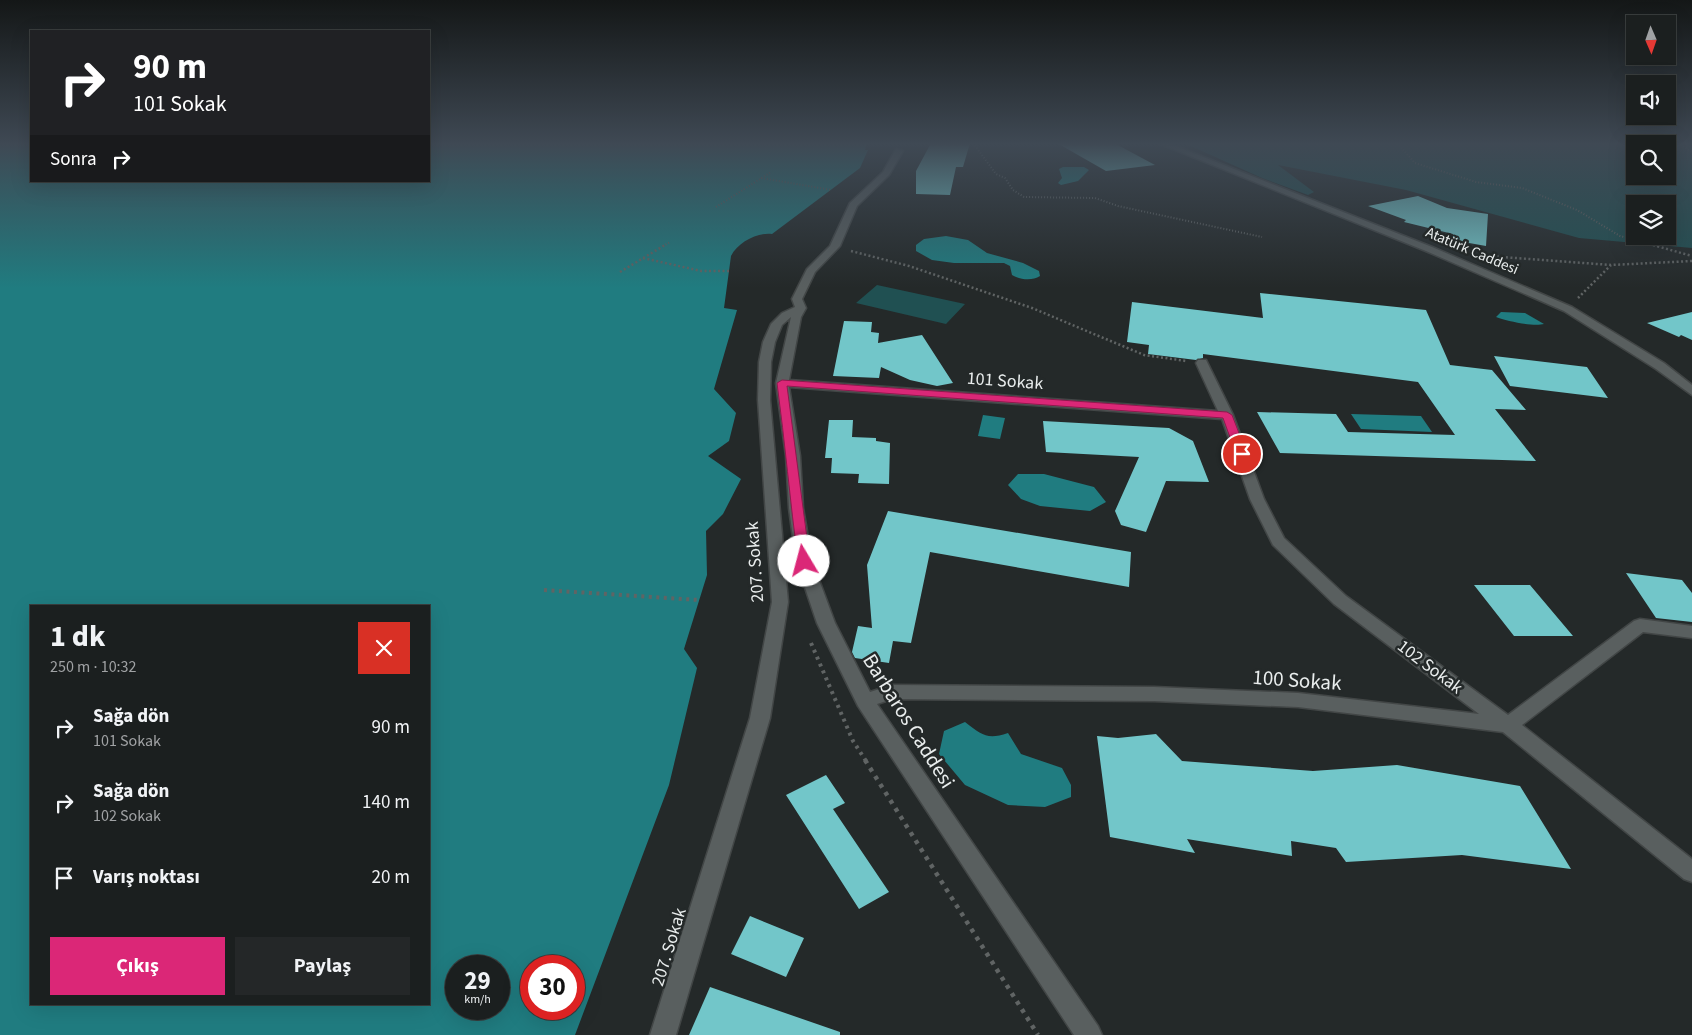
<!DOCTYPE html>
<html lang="tr">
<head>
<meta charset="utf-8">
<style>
	body { margin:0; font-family:"Source Sans 3",sans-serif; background:#242728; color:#f1f3f6; height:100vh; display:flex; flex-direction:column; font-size:19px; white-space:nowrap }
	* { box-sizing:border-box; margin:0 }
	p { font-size:16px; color:#a0a2a4 }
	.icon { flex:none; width:28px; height:28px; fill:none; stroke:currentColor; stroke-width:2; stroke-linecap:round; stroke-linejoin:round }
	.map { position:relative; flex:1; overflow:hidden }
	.drawer { position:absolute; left:30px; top:605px; width:400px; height:400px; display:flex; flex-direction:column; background:#1b1f1f; border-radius:0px; box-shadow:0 5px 20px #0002,0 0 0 1px #393d3d }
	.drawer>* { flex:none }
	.banner { position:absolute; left:30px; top:30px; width:400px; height:152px; border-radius:0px; box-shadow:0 5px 20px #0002,0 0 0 1px #393d3d; background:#202124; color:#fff; overflow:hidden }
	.needle { width:32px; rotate:178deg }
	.controls { position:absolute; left:1626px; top:15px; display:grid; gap:10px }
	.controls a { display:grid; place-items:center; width:50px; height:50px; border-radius:0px; background:#1b1f1f; box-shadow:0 5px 20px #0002,0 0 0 1px #393d3d; font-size:25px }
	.speed { position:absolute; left:445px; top:955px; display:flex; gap:10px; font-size:25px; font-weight:700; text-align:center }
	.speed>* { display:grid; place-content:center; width:65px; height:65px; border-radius:50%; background:#1b1f1f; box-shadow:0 5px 20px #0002,0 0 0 1px #393d3d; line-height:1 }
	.speed small { font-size:12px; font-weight:400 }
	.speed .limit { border:8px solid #d22; background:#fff; color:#111 }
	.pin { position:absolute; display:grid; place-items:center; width:42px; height:42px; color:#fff; margin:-21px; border:2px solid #fff; border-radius:50%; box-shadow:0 1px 5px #0007 }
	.me { position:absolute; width:55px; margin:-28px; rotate:352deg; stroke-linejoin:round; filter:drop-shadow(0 0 4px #0008) }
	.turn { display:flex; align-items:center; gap:18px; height:105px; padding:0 20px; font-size:22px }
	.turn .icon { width:65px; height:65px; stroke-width:2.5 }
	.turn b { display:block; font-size:35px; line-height:42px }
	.then { display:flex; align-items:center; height:48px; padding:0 20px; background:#0003; gap:10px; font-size:19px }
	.round { display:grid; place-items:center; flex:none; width:52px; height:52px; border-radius:0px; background:#242728 }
	.headline { display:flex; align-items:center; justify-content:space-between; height:85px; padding:0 20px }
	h1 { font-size:30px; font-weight:700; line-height:38px }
	.primary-button { display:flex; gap:10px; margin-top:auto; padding:10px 20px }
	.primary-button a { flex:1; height:58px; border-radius:0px; background:#db2777; color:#fff; font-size:20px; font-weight:700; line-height:58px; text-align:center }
	.primary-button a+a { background:#242728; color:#f1f3f6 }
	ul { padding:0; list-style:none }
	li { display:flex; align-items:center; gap:15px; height:75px; padding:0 20px }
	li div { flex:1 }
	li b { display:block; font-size:19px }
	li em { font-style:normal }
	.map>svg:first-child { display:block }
	.green { fill:#205052; fill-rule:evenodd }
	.water { fill:#207c80; fill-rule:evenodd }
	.building { fill:#72c6c9 }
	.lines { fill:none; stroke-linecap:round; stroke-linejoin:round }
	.minor-casing { stroke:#424646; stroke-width:3 }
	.path-far3 { stroke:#606464; stroke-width:2; stroke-dasharray:1 2; stroke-linecap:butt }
	.path-far2 { stroke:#606464; stroke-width:2.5; stroke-dasharray:2 2.5; stroke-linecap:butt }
	.path-far1 { stroke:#606464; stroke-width:4; stroke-dasharray:3 4.5; stroke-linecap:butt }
	.path { stroke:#606464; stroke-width:4.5; stroke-dasharray:4 5.5; stroke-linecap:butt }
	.minor { fill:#595f5f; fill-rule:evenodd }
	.route { fill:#db2777; stroke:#8e194d }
	.labels { text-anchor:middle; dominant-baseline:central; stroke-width:5; stroke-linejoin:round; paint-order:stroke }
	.far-street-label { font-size:15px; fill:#e9eded; stroke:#242929 }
	.street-label { font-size:18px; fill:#e9eded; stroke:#242929 }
	.near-street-label { font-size:21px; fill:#e9eded; stroke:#242929 }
</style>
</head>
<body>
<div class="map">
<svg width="1692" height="1035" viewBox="0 0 1692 1035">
	<rect width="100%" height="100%" fill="#242929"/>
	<path class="green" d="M1184 143H1692V248L1579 238 1406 190 1278 165 1314 192 1308 195 1262 178ZM1635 144H1668V176H1635ZM1635 204H1668V236H1635Z
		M877 285 965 304 946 324 856 303Z"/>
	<path class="water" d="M0 143H31V181H429V143H867L865 150H868L860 168 772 234C758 232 738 242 731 256L724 308 737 310 714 389 736 413 729 441 708 456 741 479 723 514 706 531 707 575 684 649 697 668 669 785 575 1035H0ZM31 606H429V1004H31ZM499 966V1009H456V966ZM574 966V1009H531V966Z
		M1063 167H1084L1089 170 1078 181 1061 185 1058 183 1062 178 1059 169Z
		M946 236 968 240 987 253 1023 263 1039 271 1040 276C1032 281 1021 280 1012 275L1010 266 1004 263H954L932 260 916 251V245L924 239Z
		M1501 312 1525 313 1544 324C1533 327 1507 321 1496 317Z
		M1351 414 1421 416 1432 432 1361 429Z
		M983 415 1005 418 1000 439 978 436Z
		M1018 474H1044L1094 487 1106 502 1090 511 1040 506 1021 499 1008 485Z
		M965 722C982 735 987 740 1008 733L1021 754 1062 768 1071 785V797L1045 807 1008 805 965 785 939 754 944 731Z"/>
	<path class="building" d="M931 143H970L963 167H956L950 195 916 194V171Z
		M1057 143H1114L1155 165 1106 171Z
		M1418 196 1447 208 1488 214 1486 246 1458 241 1453 239V234L1404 222 1406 220 1368 206Z
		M1260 293 1426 310 1450 365 1492 370 1526 410 1495 409 1536 461 1280 453 1257 412 1336 414 1348 432 1455 435 1418 382 1203 354V358L1196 360 1148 354 1149 345 1127 342 1132 302 1263 318Z
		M1692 312V340L1681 335 1679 337 1647 323Z
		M844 321 872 322 871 332 879 333 878 343 922 335 953 383 937 386 910 380 881 367 879 378 833 376Z
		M1494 356 1587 367 1608 398 1510 386Z
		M829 420H853L852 437 876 438V441L890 443 889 484 858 483 859 474 831 473 832 458H825Z
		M1043 421 1169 428 1193 441 1209 482 1166 481 1146 532 1121 525 1115 511 1139 457 1046 452Z
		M888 511 1131 552 1129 587 930 552 911 643 893 641 889 663 855 658 852 652 858 626 872 628 867 565Z
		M1626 573 1682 580 1692 593V622L1656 618Z
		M1474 585H1530L1573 636H1514Z
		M1156 734 1182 761 1313 771 1397 765 1520 786 1571 869 1462 855 1346 862 1336 848 1291 841 1292 856 1187 839 1195 853 1110 837 1097 736 1118 738Z
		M826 775 845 803 833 809 889 892 859 909 786 795Z
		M750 916 804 938 786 977 731 954Z
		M710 987 840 1032V1035H689Z"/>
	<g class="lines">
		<g class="minor-casing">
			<path id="minor" d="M1158 143H1168L1432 247 1572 307 1664 363 1692 385V395L1656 369 1564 311 1426 251Z
				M896 149 903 151 889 175 857 206 840 246 815 272 802 299 806 308 801 317 789 380 1218 411 1196 363 1198 360H1206L1233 415 1264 499 1284 538 1346 596 1508 715 1634 621 1640 619 1692 626V638L1643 632 1522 725 1692 859V882L1684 879 1503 732 1298 707 1154 701 892 699 877 704 1098 1026 1102 1035H1074L858 706 817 623 796 561 789 508 786 456 776 383 791 317 782 325 775 342 771 362 770 400 788 602 770 718 676 1035H650L750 718 772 602 758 400 759 362 763 342 771 324 782 313 795 307 792 299 807 269 830 246 850 203 883 172ZM789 387 1222 419 1250 499 1273 545 1334 604 1479 714 1298 693 1154 687 892 685 870 692 835 623 812 561 803 508 800 456Z"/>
		</g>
		<path class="path-far3" d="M973 143 996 174 1005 178 1013 190 1024 197 1095 198 1118 206 1262 237
			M1397 143 1415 163 1476 182 1522 188 1577 210 1620 236 1658 246
			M1678 143 1692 152
			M761 178 832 190
			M716 207 771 172
			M663 246 670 242"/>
		<path class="path-far2" d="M1653 245 1692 256
			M851 251 909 266 1032 308 1144 355 1186 361
			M1488 256 1611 265 1692 261
			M643 258 701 271H729
			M620 272 665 245
			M1578 298 1611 265"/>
		<path class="path-far1" d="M544 590 699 600
			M811 643 853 741 866 761"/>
		<path class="path" d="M865 760 1038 1035"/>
		<use href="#minor" class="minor"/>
	</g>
	<linearGradient id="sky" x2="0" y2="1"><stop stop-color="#141717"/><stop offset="0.5" stop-color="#3f4954"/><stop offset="1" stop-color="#3f4954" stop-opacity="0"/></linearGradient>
	<rect width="1692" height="288" fill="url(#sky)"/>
	<path class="route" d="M782 380 1227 412 1232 415 1247 454 1242 457 1236 454 1223 418 787 386 810 561 804 565 798 561C790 501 785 442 777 383Z"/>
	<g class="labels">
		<g class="far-street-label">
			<text transform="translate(1472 251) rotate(23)">Atatürk Caddesi</text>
		</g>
		<g class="street-label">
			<text transform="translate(1005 381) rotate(4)">101 Sokak</text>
			<text transform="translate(755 562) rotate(-94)">207. Sokak</text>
			<text transform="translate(1430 667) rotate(37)">102 Sokak</text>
			<text transform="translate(669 947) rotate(-73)">207. Sokak</text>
		</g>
		<g class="near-street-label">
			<text transform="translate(1297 680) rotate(4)">100 Sokak</text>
			<text transform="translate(909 721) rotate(58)">Barbaros Caddesi</text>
		</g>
	</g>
</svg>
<div class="controls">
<a><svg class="needle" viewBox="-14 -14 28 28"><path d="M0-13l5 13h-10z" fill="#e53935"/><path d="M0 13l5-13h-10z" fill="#a0a2a4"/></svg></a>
<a><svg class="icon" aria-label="sound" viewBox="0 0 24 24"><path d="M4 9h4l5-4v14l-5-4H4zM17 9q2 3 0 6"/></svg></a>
<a><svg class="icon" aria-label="search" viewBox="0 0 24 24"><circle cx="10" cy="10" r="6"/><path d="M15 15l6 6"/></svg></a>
<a><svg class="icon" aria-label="layers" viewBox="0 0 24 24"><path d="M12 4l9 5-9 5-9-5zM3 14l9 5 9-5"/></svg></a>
</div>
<div class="speed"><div>29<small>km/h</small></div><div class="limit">30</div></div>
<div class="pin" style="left:1242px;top:454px;background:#d93025"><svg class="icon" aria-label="arrive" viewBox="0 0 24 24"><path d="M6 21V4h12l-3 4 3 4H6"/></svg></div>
<svg class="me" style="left:804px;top:561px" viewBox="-20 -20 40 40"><circle r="19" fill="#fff"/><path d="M0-13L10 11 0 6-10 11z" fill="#db2777"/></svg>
<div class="banner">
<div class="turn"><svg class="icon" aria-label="right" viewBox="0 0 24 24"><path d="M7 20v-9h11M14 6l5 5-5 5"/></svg><div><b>90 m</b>101 Sokak</div></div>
<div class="then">Sonra<svg class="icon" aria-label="right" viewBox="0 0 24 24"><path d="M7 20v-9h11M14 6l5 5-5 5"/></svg></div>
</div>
<section class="drawer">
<div class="headline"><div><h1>1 dk</h1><p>250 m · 10:32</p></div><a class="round" style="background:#d93025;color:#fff"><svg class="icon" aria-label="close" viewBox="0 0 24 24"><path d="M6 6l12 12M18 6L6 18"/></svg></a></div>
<ul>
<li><svg class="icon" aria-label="right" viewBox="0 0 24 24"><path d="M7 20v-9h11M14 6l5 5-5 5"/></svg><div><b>Sağa dön</b><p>101 Sokak</p></div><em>90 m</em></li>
<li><svg class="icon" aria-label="right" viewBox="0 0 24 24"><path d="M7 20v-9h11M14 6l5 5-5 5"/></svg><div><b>Sağa dön</b><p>102 Sokak</p></div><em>140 m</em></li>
<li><svg class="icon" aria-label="arrive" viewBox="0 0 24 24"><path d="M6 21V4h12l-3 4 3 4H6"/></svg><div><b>Varış noktası</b></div><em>20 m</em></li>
</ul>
<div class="primary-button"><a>Çıkış</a><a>Paylaş</a></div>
</section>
</div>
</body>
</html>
